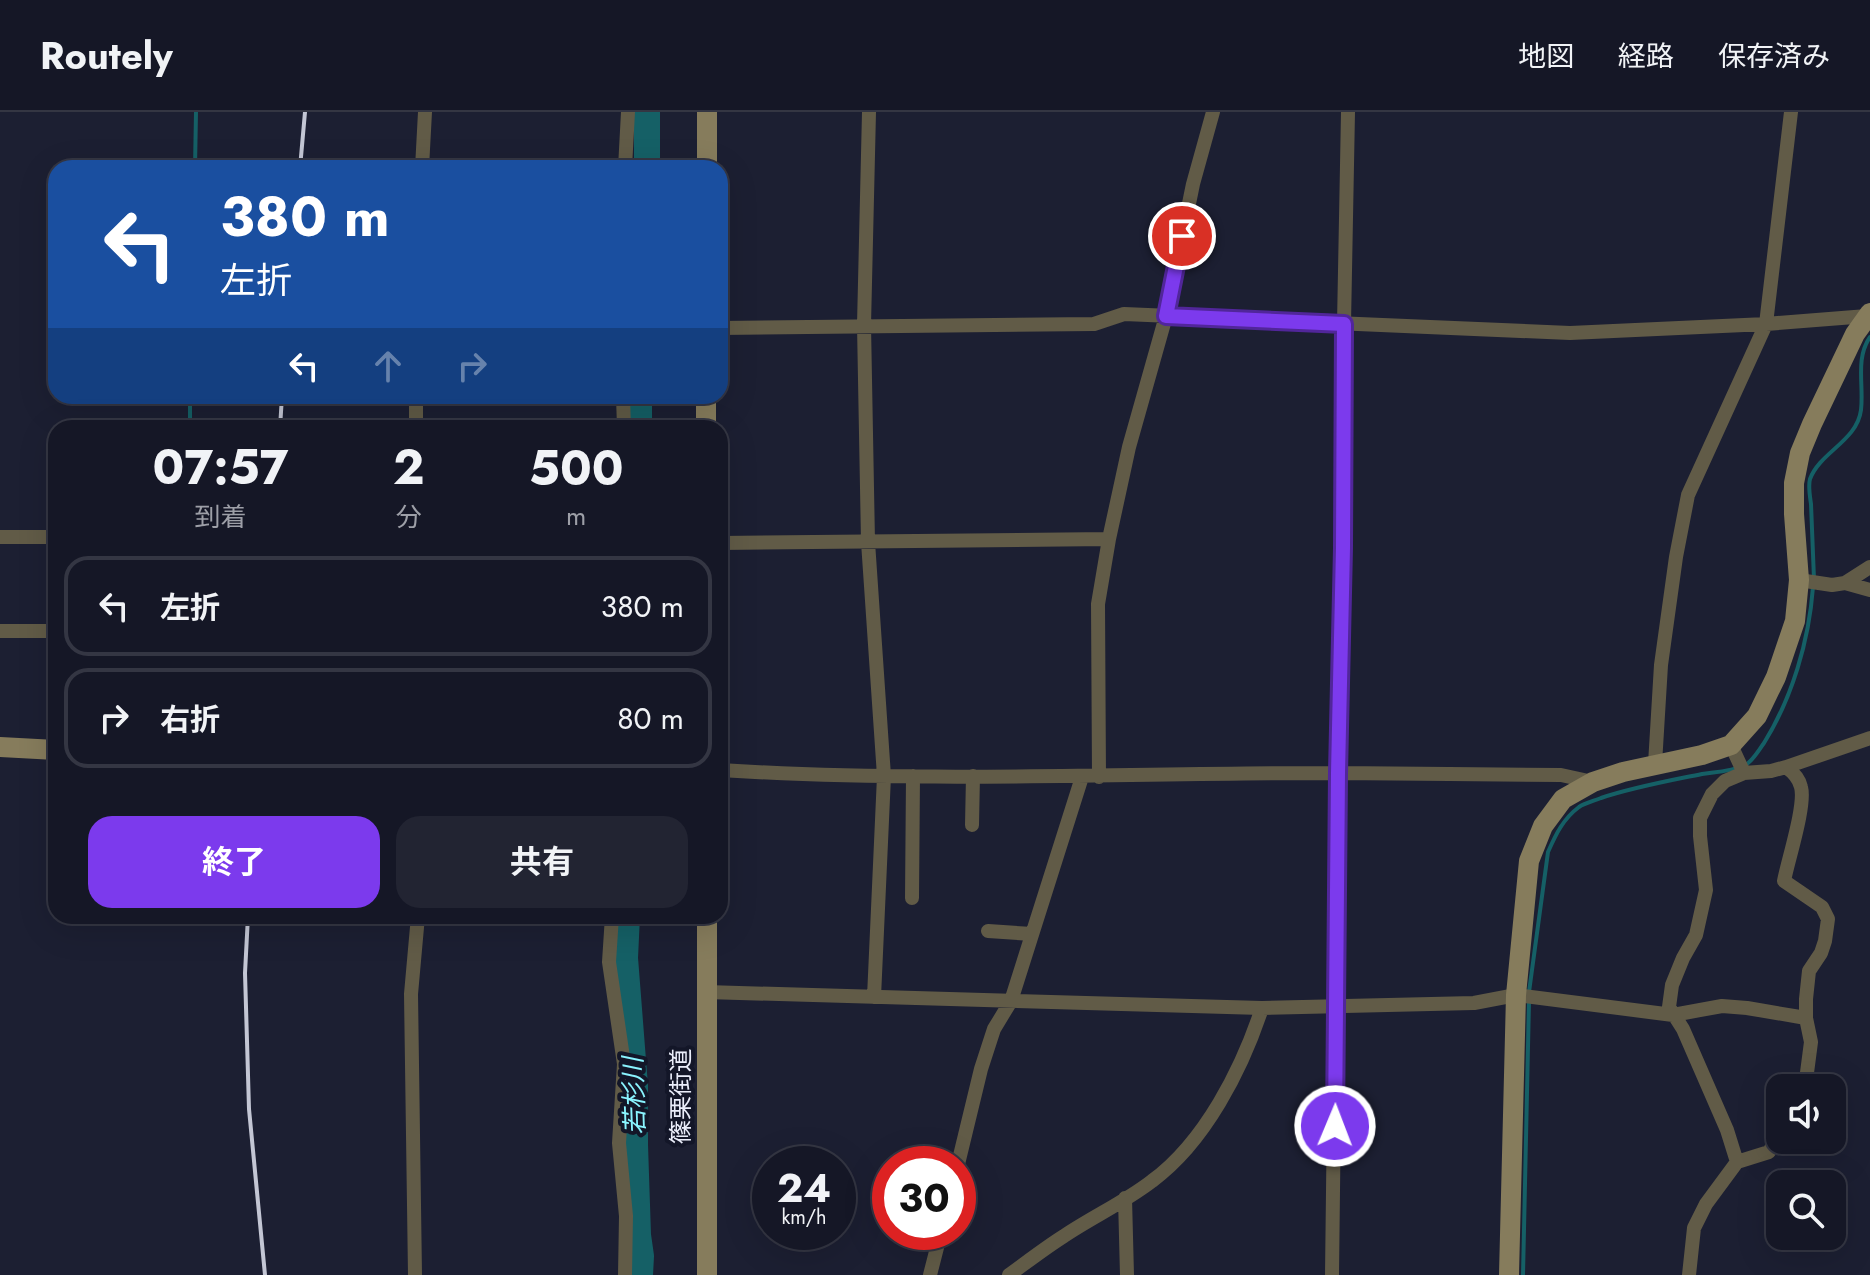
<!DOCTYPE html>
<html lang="ja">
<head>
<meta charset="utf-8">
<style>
	body { margin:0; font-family:Jost,"Noto Sans JP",sans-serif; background:#222432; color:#f1f3f6; height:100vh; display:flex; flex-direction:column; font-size:30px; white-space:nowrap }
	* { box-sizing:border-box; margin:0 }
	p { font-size:26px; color:#9d9fa7 }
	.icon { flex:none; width:44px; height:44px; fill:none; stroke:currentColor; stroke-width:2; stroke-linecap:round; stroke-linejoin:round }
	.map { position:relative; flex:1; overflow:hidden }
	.sheet { position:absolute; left:48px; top:308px; width:680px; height:504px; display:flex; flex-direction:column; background:#151726; border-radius:24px; box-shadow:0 8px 32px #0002,0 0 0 2px #343643 }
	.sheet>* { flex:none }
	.banner { position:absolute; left:48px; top:48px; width:680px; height:244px; border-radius:24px; box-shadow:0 8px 32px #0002,0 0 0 2px #343643; background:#1a4fa0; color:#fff; overflow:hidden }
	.buttons { position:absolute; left:1766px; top:962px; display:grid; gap:16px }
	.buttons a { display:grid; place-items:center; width:80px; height:80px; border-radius:16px; background:#151726; box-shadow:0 8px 32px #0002,0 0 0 2px #343643; font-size:40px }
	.speed { position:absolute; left:752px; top:1034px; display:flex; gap:16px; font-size:40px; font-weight:700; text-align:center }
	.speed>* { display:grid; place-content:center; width:104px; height:104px; border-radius:50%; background:#151726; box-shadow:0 8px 32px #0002,0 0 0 2px #343643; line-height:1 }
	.speed small { font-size:20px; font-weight:400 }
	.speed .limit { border:12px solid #d22; background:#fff; color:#111 }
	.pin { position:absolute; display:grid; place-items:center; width:68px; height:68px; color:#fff; margin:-34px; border:4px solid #fff; border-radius:50%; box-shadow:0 2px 8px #0007 }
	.me { position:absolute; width:88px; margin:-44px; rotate:1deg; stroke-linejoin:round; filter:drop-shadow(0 0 6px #0008) }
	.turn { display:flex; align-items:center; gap:28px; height:168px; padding:0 40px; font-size:36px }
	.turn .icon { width:104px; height:104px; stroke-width:2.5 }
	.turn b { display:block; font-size:56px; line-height:68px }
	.lanes { display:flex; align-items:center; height:76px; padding:0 40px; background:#0003; justify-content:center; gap:40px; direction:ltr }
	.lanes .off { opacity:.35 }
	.eta { display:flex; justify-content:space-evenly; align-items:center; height:136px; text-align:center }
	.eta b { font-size:48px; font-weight:700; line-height:56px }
	.button { display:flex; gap:16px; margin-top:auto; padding:16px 40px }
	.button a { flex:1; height:92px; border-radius:24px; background:#7c3aed; color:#fff; font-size:32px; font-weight:700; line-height:92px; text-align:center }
	.button a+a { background:#222432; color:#f1f3f6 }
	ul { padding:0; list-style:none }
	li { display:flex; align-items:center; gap:24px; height:100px; margin:0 16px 12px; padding:0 24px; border:4px solid #343643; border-radius:24px }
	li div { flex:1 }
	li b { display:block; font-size:30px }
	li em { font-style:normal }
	header { display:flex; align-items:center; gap:48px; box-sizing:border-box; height:112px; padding:0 40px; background:#151726; border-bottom:2px solid #343643 }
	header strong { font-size:38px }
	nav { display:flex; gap:44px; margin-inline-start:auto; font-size:28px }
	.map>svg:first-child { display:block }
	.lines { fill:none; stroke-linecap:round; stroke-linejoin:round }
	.stream { stroke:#156066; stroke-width:4 }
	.river { stroke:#156066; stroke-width:26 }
	.street { stroke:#615b47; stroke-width:14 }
	.secondary { stroke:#867c5c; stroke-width:20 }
	.rail { stroke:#c3c6d4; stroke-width:4 }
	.route-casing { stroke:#51269a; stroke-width:20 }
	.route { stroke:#7c3aed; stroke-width:14 }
	.labels { text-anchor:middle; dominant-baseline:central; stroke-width:8; stroke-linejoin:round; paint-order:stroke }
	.street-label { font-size:24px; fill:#eaedfa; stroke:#131628 }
	.water-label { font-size:26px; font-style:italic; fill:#8af4ff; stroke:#131628 }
</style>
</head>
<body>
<header>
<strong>Routely</strong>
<nav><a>地図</a><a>経路</a><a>保存済み</a></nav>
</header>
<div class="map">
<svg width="1870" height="1163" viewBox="0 0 1870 1163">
	<rect width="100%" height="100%" fill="#1c1f32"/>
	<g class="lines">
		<path class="stream" d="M195 56 196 0
			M190 316V284
			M1814 467C1813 442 1812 417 1811 392 1810 385 1808 374 1810 367 1820 340 1857 329 1861 298 1864 273 1855 247 1870 225
			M1529 880 1548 740C1556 722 1563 707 1579 695 1585 691 1594 689 1601 686 1634 675 1668 669 1702 662 1716 660 1732 659 1744 654 1753 649 1758 639 1764 631 1792 586 1809 529 1813 475
			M1523 1163 1529 889"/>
		<path class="river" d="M647 56V0
			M639 316V284
			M627 804 625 846 635 974V1033L638 1123 641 1144 640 1163"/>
		<path class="street" d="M869 0 864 213 868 430 884 664 874 885
			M422 56 425 0
			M625 56 628 0
			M720 216 1094 212 1124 202 1570 221 1766 212 1867 204
			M623 284 624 316
			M416 316V284
			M0 425H56
			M720 431 1109 427
			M1799 468 1832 473 1845 471 1870 455
			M1845 471 1870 478
			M0 519H56
			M1731 633 1744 661 1771 659 1786 655C1793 660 1799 666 1801 675 1806 693 1788 748 1784 769L1822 795 1828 807 1825 829 1821 841 1809 859 1806 887V906L1811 930 1805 976
			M1655 652 1661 553 1676 445 1688 383 1766 212 1791 0
			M1786 655 1870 626
			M720 658C926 671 1131 661 1337 661 1412 661 1486 663 1561 663L1593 670
			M1099 665 1098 492 1109 427 1129 335 1166 204 1193 72 1213 0
			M972 713 973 664
			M912 786 913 664
			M612 804 609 850 624 952 619 1031 626 1104 625 1163
			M988 819 1032 822
			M706 880 1262 896 1474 891 1516 883 1673 903 1722 894 1747 896 1806 906
			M1737 1050 1727 1018 1683 917 1669 895 1672 873 1683 846 1696 823 1706 778 1700 724V706L1712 682 1725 669 1744 661
			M958 1052 981 957 994 917 1011 889 1082 665
			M1125 1086 1127 1163
			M415 1163 411 882 418 804
			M930 1163 941 1120
			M1009 1163C1027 1150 1045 1136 1064 1124 1092 1105 1125 1090 1152 1069 1205 1030 1242 957 1262 896
			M1332 1163 1338 661 1343 436 1344 212 1348 0
			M1689 1163 1694 1116 1706 1092 1737 1050 1769 1040 1780 1020"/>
		<path class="secondary" d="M707 56V0
			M706 316V284
			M0 635 56 638
			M707 804V1163
			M1509 1163 1516 883 1529 749 1543 714 1563 687 1593 670 1623 660 1702 643 1731 633 1757 604 1776 565 1795 509 1799 468 1794 402V371L1800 341 1812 312 1855 222 1870 201"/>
		<path class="rail" d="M300 56 305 0
			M280 316 282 284
			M248 804 245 861 249 997 265 1163"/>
	</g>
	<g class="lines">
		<g class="route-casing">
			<path id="route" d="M1182 124 1166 204 1344 212 1343 436 1338 661 1335 1014"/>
		</g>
		<use href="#route" class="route"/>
	</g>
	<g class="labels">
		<g class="street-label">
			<text transform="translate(680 984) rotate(-90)">篠栗街道</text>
		</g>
		<g class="water-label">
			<text transform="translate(634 984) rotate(-92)">若杉川</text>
		</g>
	</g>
</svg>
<div class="buttons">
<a><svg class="icon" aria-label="sound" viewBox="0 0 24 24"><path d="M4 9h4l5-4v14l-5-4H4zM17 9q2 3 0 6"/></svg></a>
<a><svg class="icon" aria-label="search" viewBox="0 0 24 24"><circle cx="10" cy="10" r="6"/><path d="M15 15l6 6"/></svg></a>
</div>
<div class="speed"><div>24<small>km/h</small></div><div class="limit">30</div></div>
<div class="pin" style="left:1182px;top:124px;background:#d93025"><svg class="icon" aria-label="arrive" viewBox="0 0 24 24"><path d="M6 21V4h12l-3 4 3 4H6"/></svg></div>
<svg class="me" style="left:1335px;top:1014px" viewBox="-20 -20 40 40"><circle r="17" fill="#7c3aed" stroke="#fff" stroke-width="3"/><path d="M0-11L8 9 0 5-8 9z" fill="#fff"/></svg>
<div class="banner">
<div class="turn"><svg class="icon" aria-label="left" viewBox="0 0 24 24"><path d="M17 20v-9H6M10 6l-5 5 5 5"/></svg><div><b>380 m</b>左折</div></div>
<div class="lanes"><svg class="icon" aria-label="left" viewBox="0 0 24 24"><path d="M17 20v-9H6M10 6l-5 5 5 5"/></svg><svg class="icon off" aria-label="ahead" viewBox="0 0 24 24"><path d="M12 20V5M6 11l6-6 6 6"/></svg><svg class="icon off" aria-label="right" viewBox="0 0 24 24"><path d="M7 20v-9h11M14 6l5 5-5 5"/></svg></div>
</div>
<section class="sheet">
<div class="eta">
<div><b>07:57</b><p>到着</p></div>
<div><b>2</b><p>分</p></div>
<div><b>500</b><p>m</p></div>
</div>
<ul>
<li><svg class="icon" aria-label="left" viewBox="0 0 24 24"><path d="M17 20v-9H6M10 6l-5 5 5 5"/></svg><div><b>左折</b></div><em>380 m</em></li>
<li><svg class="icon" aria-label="right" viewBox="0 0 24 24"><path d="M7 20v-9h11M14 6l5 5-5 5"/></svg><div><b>右折</b></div><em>80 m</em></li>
</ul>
<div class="button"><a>終了</a><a>共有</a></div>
</section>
</div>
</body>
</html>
